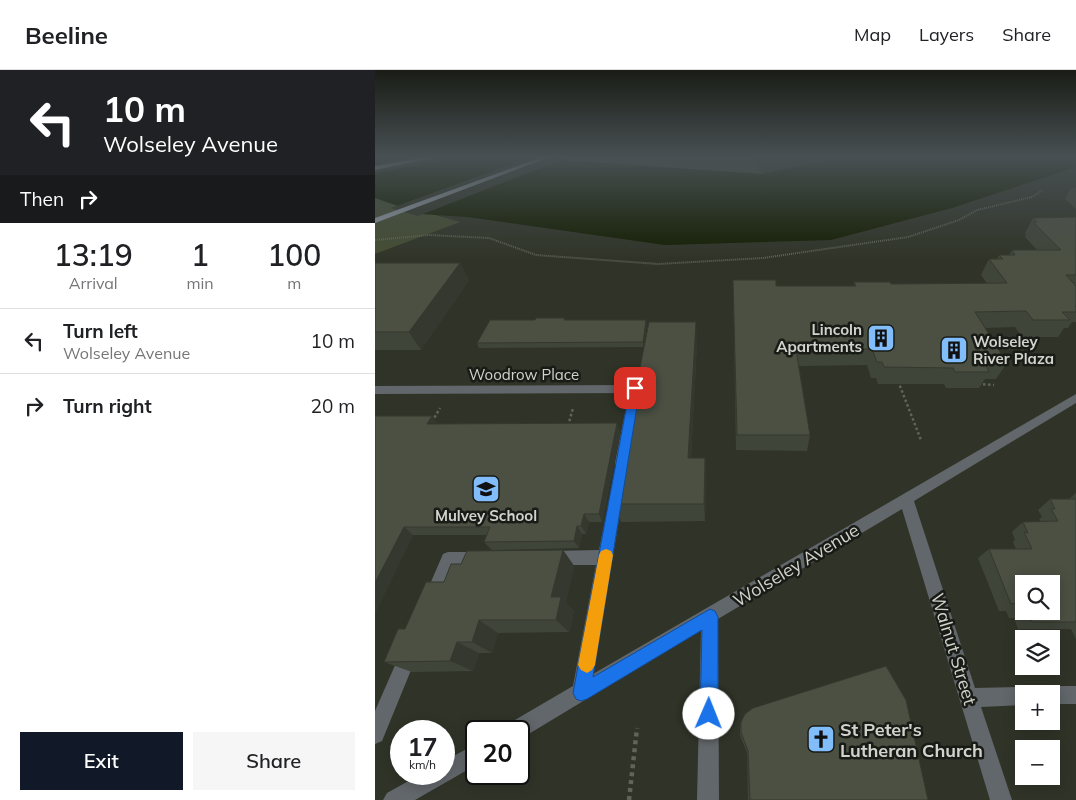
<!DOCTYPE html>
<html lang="en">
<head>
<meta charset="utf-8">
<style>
	body { margin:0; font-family:Mulish,sans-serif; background:#f6f6f6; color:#202124; height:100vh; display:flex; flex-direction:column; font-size:19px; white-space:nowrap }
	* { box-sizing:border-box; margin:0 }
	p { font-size:16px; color:#757577 }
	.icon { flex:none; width:28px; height:28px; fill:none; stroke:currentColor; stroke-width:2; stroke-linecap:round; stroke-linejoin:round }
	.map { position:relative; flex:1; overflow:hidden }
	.details { display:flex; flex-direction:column; background:#fff; width:375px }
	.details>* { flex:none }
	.banner { background:#202124; color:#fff; overflow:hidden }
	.controls { position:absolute; left:640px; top:505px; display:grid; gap:10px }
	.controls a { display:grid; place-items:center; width:45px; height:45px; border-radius:0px; background:#fff; box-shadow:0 2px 12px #0003; font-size:25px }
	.speed { position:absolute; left:15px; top:650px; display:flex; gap:10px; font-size:25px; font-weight:700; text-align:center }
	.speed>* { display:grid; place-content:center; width:65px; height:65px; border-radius:50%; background:#fff; box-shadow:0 2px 12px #0003; line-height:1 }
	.speed small { font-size:12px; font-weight:400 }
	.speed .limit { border:2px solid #111; border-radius:8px; background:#fff; color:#111 }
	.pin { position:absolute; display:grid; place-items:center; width:42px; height:42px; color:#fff; margin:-21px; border-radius:10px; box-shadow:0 2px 8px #0006 }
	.me { position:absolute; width:55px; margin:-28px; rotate:1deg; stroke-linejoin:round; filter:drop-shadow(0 0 4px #0008) }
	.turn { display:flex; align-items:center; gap:18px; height:105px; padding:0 20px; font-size:22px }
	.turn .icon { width:65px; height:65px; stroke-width:2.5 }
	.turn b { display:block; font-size:35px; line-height:42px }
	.then { display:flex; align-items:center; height:48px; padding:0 20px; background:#0003; gap:10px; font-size:19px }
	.eta { display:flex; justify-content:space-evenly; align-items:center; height:85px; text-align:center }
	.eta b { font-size:30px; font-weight:600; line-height:35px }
	.cta { display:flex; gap:10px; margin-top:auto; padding:10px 20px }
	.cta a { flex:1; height:58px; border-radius:0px; background:#111827; color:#fff; font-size:20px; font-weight:600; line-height:58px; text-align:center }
	.cta a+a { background:#f6f6f6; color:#202124 }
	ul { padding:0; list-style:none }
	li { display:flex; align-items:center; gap:15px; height:65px; padding:0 20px; border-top:1px solid #e0e0e0 }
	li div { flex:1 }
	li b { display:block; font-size:19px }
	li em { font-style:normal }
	header { display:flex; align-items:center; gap:30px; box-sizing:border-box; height:70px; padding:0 25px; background:#fff; border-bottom:1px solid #e0e0e0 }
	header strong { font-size:24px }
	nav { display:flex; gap:28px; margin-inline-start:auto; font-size:18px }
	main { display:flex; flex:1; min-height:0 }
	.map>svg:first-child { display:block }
	.green { fill:#444d32 }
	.water { fill:#141d00 }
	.pier { fill:#303428 }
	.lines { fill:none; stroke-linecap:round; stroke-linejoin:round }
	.path-far2 { stroke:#606459; stroke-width:2; stroke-dasharray:1 1; stroke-linecap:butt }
	.path-far1 { stroke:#606459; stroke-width:2.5; stroke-dasharray:2.5 2.5; stroke-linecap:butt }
	.path { stroke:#606459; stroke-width:4.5; stroke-dasharray:4 4; stroke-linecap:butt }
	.minor { fill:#62676b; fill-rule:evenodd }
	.major { fill:#909aa3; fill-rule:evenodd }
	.wall { fill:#40453a; fill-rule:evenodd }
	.shaded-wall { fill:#34382f }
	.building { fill:#4b5043; stroke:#34382f }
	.route { fill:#1a73e8; stroke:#114b97 }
	.slow { fill:#f59e0b }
	.labels { text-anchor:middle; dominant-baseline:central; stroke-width:5; stroke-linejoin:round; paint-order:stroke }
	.poi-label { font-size:15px; font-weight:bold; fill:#d1d3cc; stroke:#191b16; text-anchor:end }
	.street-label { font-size:15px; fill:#d1d3cc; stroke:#191b16 }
	.near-street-label { font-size:18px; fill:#d1d3cc; stroke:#191b16 }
	.near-poi-label { font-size:18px; font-weight:bold; fill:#d1d3cc; stroke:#191b16; text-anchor:start }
</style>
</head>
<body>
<header>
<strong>Beeline</strong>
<nav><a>Map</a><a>Layers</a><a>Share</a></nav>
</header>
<main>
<section class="details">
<div class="banner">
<div class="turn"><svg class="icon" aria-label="left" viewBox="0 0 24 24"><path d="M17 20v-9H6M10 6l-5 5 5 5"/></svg><div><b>10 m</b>Wolseley Avenue</div></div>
<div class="then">Then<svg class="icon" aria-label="right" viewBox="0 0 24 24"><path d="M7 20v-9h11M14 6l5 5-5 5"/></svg></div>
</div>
<div class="eta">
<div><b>13:19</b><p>Arrival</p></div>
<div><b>1</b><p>min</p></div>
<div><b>100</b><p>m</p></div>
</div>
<ul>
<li><svg class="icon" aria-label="left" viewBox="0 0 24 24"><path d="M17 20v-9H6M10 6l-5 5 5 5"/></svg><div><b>Turn left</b><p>Wolseley Avenue</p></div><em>10 m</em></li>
<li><svg class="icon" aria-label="right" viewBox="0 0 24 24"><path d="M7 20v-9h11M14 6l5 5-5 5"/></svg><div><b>Turn right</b></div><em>20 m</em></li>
</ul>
<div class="cta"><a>Exit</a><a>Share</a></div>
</section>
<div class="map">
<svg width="701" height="730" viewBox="0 0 701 730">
	<rect width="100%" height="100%" fill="#303428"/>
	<path class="green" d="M193 87H376L387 104 186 90Z
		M0 128 85 152 0 184Z"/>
	<path class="water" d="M0 87H171L186 90 387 104 465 87H701V97L577 138 456 170 290 175 92 147 46 144 0 128Z"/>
	<path class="pier" d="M26 87H84L0 103V92Z
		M156 87 191 88 43 146 16 138Z"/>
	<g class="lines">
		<path class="path-far2" d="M0 170 54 165 114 168 161 185 283 194 388 188 533 167 584 150 602 140 657 127 668 120"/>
		<path class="path-far1" d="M523 311 546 370
			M603 314 619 315
			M57 352 65 338
			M193 356 198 338"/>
		<path class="path" d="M254 730 262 658"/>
		<path class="minor" d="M260 315 266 319 254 393 252 397 247 398 242 397 240 393 254 323 0 324V316Z
			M701 324V333L539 431 600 618 649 617 656 619 657 624H649V635L606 637 637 730H615L527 439 343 549 344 730H322L326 560 147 668 144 669V661H130L133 654 198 616 221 495H176L171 493 168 488 171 483 176 481 224 480 237 416 242 414 247 416 249 420 218 604Z
			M73 482H103L108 484 111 489 108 494 103 496H78L63 534 57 536 51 534 49 528 68 484Z
			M34 574 40 577 43 583 7 671 0 674V641L28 577Z
			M676 616H701V634H676V624H667L669 618Z
			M101 674V695L40 730H8L12 723 46 704H69V691Z"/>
		<path class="major" d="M51 87H63L0 100V96Z
			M167 87H175L0 153V148Z"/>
	</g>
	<path class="wall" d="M696 118H701V139L690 129Z
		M701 147V252H697L693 258H689L683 267H647L640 257 610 258 632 293 621 309H610L604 318H571L569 314H503L501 308H496L492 295 424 296 435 365 432 381 361 380 358 210 401 216H479V212L516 214 612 213 606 205 614 189H622L624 185H634L637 180H662L650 167 651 164 650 163 658 148Z
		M0 192 1 193H85L94 210 46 280H0Z
		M190 248V250L272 255 268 277 104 278 102 273Z
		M322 273 316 388H330L331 407 330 451 246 452 238 434Z
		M0 346 64 354 242 353 245 363 227 452H214L211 464H207L204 478 117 480 109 472 112 465H38L0 543Z
		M701 423V569L696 559H643L639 548H634L631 541H624L603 488 614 479H641L638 472 640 470 637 462 648 452H666L664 449 667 447 663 440 675 429H694ZM649 514 676 541H649Z
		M188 480 199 496 191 532 199 541 194 562 123 563 117 583H104L98 601 37 602 9 592 30 559 69 512 86 494Z
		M366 652 553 730H373L372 683 365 665V656Z"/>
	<path class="shaded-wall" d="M85 193 94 210 46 280 34 262Z
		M271 250 272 255 268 277V272Z
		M321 252 322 273 315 407 313 388Z
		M57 346 64 355 52 354Z
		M242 353 245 363 227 452 224 444Z
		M330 388 331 407 330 451 329 434Z
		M209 444 214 452 211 464 206 456Z
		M202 456 207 464 204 478 199 471Z
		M29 457 38 465 0 543V513Z
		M188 480 199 496 191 532 199 541 194 562 181 550 176 527Z
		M104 550 123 563 117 583 97 572Z
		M82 572 104 583 98 601 75 591Z"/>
	<path class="building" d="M696 118H701V122Z
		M701 147V205H691L701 216V236H700L701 237V242H687L695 250H658L651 241 600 242 632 293H610L614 302H580L578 298 509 297 507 292H502L497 279 421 280 435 365H362L358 210H401V216H481L479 212H515L516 214 632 213 614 189H628L624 185H640L637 180H686L658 152H662L658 148Z
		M0 193H85L34 262H0Z
		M161 248H190L189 250H271L268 272 102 273 115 250H160Z
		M274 252H321L313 388H330L329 434H238Z
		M0 346H57L52 354 242 353 224 444H209L206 456H202L199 471 109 472 115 457H29L0 513Z
		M675 429H701V552H657L652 541H676V514H649V541H646L643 533 636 534 614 479H657L649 462 653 463 648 452 683 451 676 439H680Z
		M188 480 176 527H186L181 550H104L97 572H82L75 591 9 592 23 559H30L51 512H69L76 494H86L92 481Z
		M511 596 531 630 553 730H375L373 681 366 662V652L370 644 378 638Z"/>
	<linearGradient id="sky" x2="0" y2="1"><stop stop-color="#1a1d16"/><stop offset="0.46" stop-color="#485053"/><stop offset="1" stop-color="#485053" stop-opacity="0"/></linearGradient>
	<rect width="701" height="189" fill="url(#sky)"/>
	<path class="route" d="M260 315 265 318 218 607 335 539 340 541 343 547V644L340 650 334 653 328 650 325 644 327 560 212 629 206 631 201 629 198 623 255 318Z"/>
	<path class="slow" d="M231 479 236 481 238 485 220 595 217 600 212 603 206 600 203 595 224 485 226 481Z"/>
	<defs>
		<g id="building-square" transform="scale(1.4375)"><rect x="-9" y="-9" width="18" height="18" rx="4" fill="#80bdfa" stroke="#191b16"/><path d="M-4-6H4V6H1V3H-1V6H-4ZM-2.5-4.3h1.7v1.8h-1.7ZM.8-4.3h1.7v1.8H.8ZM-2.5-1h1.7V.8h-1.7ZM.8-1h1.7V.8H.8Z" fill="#111"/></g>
		<g id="school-square" transform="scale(1.4375)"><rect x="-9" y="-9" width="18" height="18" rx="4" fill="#80bdfa" stroke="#191b16"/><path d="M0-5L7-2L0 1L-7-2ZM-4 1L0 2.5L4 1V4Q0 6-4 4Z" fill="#111"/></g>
		<g id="church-square" transform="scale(1.4375)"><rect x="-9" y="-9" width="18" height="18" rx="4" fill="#80bdfa" stroke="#191b16"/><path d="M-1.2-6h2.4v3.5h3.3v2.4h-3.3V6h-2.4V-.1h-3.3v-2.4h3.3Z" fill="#111"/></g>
	</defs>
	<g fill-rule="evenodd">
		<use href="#building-square" x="506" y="268"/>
		<use href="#building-square" x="579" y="280"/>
		<use href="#school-square" x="111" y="419"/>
		<use href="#church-square" x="446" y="669"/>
	</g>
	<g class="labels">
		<g class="poi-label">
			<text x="487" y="259">Lincoln<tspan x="487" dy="17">Apartments</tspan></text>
			<text x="598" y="271" text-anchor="start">Wolseley<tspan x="598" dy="17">River Plaza</tspan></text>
			<text x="111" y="445" text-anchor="middle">Mulvey School</text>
		</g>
		<g class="street-label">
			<text x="149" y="304">Woodrow Place</text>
		</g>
		<g class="near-street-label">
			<text transform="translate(421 495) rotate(-31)">Wolseley Avenue</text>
			<text transform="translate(579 579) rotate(73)">Walnut Street</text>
		</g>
		<g class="near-poi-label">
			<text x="465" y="659">St Peter's<tspan x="465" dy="21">Lutheran Church</tspan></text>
		</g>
	</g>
</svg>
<div class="controls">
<a><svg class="icon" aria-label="search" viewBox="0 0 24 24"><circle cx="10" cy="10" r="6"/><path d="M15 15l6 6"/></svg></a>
<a><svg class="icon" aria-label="layers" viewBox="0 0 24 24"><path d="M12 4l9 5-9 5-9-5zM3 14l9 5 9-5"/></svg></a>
<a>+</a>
<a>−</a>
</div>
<div class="speed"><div>17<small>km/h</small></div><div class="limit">20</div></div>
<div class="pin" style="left:260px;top:318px;background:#d93025"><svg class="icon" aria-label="arrive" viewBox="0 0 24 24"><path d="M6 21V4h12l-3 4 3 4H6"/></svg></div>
<svg class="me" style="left:334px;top:644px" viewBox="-20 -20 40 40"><circle r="19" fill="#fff"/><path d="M0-13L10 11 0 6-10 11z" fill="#1a73e8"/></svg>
</div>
</main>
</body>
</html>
